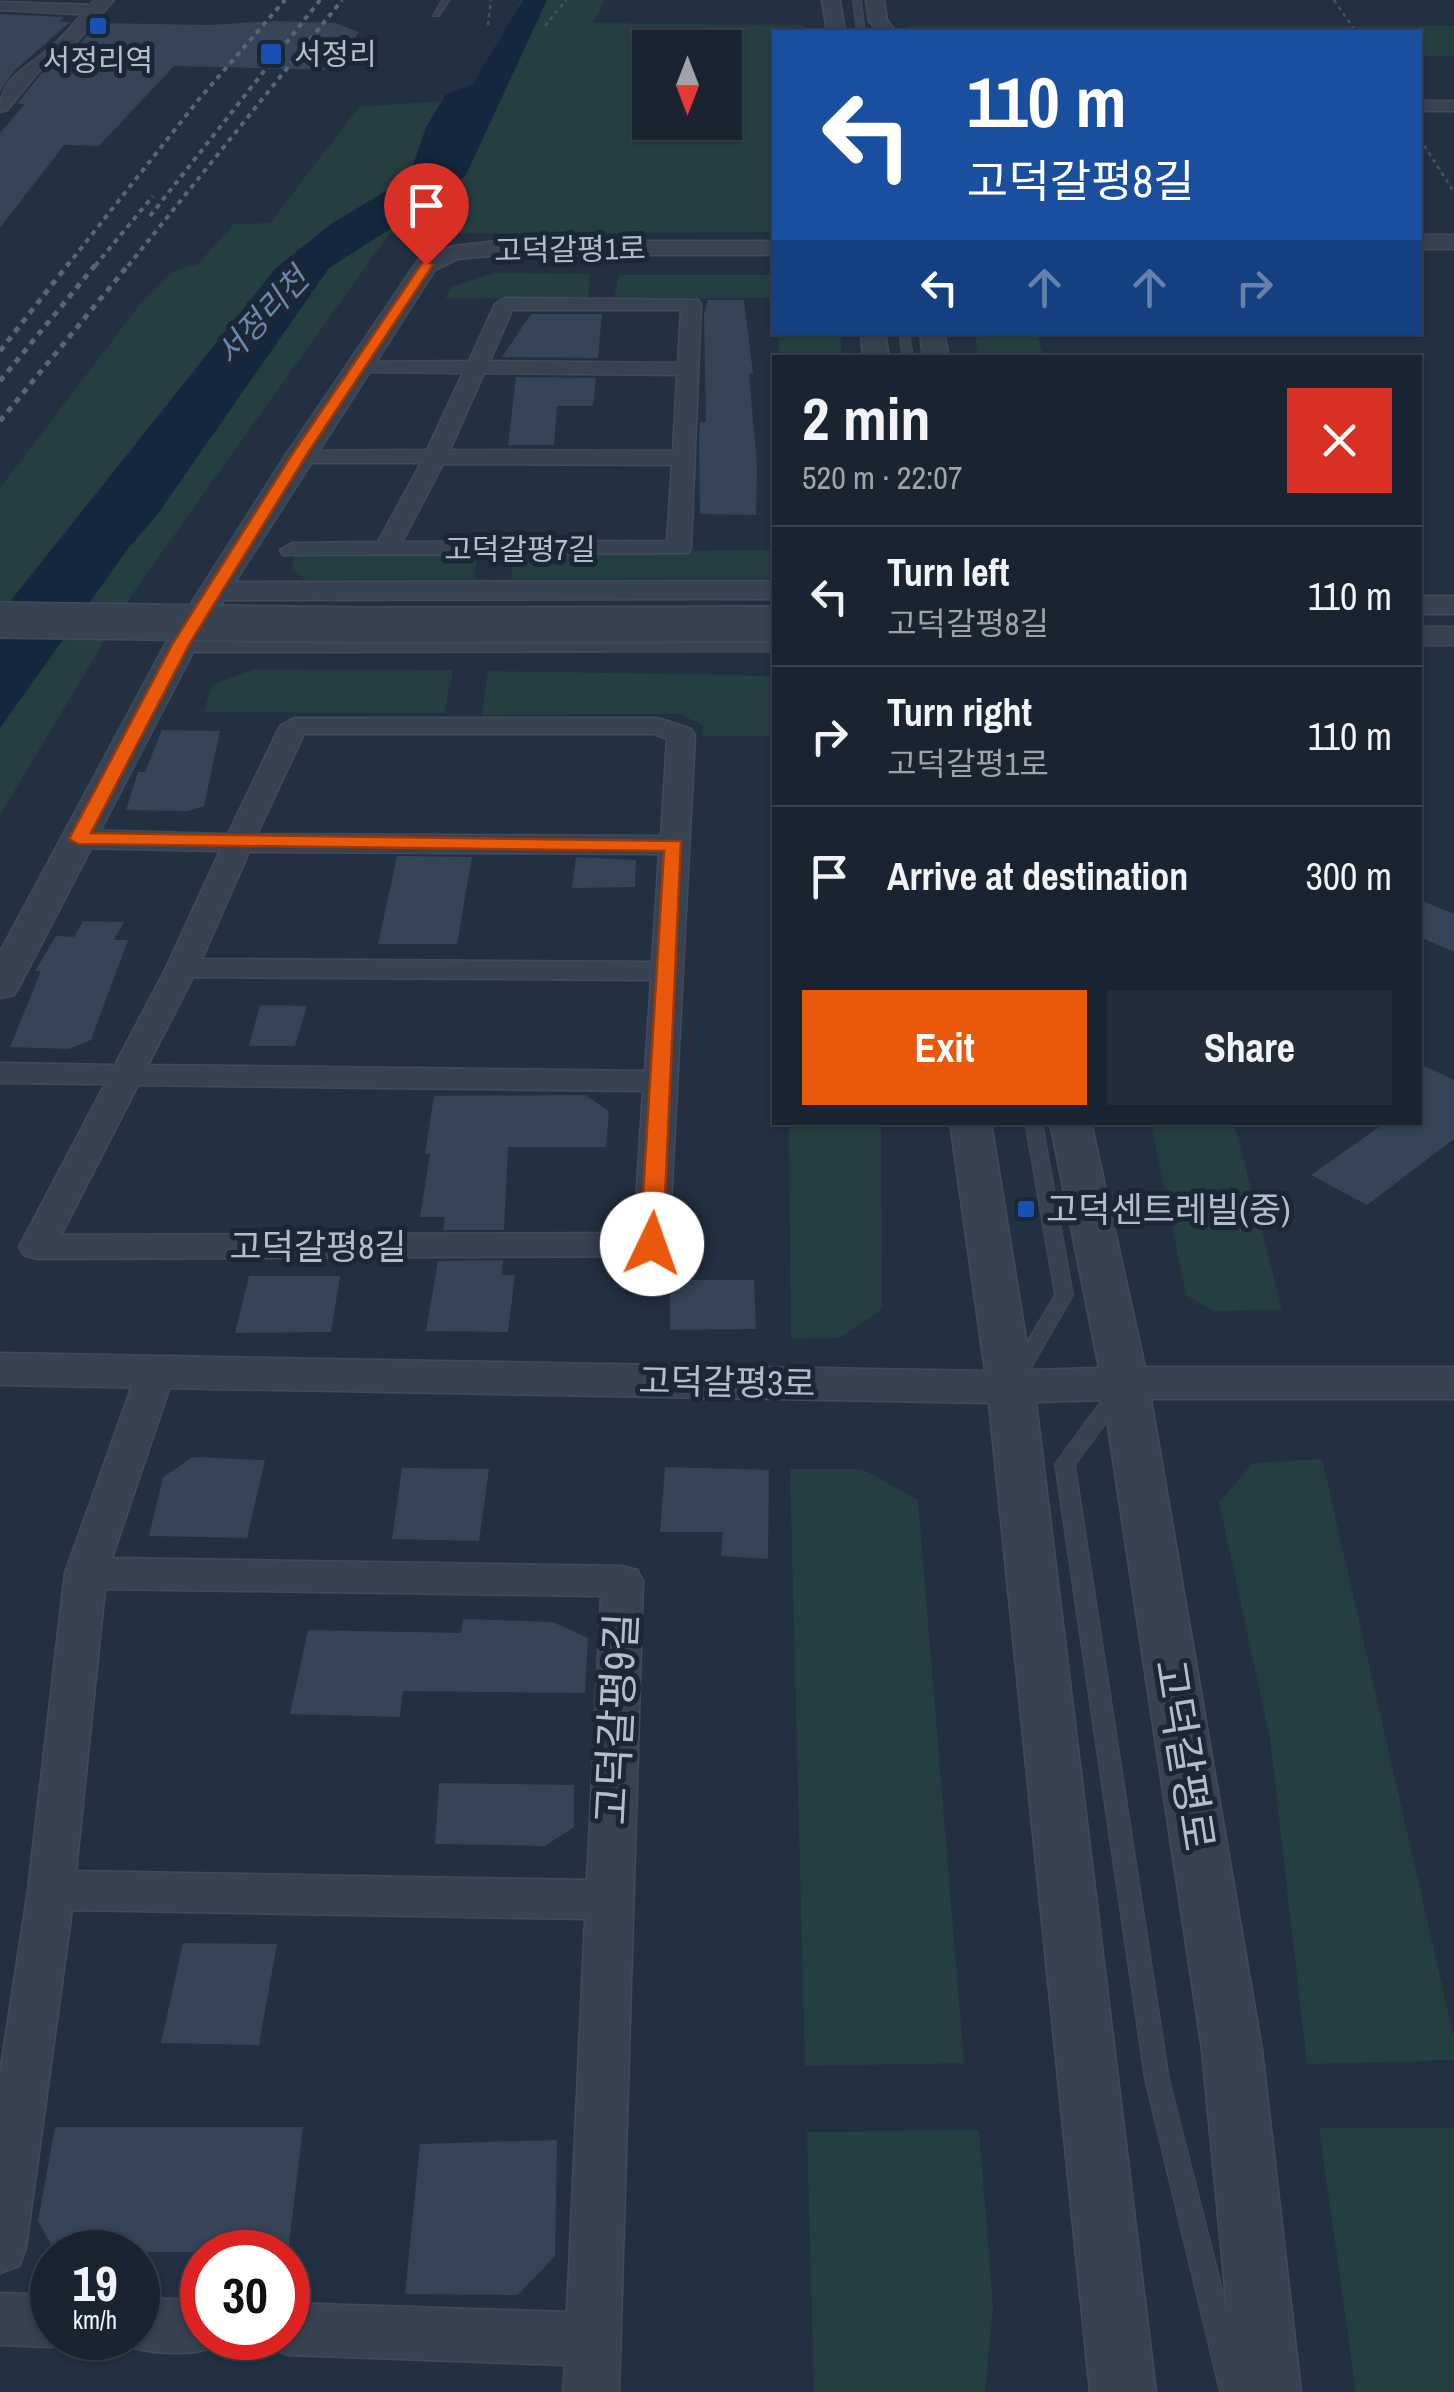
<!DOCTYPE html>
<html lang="en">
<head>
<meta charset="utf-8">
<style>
	body { margin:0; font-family:"Archivo Narrow","Noto Sans KR",sans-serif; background:#232c39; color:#f1f3f6; height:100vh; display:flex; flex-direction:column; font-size:38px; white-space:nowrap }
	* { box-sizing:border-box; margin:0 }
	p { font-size:32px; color:#9fa4ab }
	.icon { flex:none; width:55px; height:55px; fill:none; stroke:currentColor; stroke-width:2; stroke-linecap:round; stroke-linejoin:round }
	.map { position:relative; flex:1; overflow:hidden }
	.details { position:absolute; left:772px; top:355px; width:650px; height:770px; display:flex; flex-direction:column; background:#1a2431; border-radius:0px; box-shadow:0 2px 8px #0004,0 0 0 2px #38414d }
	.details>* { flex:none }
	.guide { position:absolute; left:772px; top:30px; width:650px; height:305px; border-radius:0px; box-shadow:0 2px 8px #0004,0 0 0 2px #38414d; background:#1a4fa0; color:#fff; overflow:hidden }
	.needle { width:65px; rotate:180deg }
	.fabs { position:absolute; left:632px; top:30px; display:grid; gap:20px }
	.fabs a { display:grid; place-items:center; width:110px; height:110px; border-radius:0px; background:#1a2431; box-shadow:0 2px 8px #0004,0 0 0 2px #38414d; font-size:50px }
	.speed { position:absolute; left:30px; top:2230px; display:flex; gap:20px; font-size:50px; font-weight:700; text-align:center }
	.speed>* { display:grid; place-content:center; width:130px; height:130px; border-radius:50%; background:#1a2431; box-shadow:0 2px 8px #0004,0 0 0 2px #38414d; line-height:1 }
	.speed small { font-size:25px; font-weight:400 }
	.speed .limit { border:15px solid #d22; background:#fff; color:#111 }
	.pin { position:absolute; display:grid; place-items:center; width:85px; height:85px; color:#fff; margin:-102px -42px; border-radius:50% 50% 50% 0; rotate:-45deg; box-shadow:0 0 10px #0007 }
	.pin .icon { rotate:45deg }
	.me { position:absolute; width:110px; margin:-55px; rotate:3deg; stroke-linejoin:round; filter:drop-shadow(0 0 8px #0008) }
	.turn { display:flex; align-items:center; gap:35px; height:210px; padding:0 30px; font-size:45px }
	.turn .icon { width:130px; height:130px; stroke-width:2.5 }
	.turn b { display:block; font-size:70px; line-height:85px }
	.lanes { display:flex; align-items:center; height:95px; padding:0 30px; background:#0003; justify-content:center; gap:50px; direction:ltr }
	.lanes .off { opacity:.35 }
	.round { display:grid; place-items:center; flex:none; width:105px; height:105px; border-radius:0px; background:#232c39 }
	.overview { display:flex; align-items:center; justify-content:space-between; height:170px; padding:0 30px }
	h1 { font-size:60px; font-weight:800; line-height:75px }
	.button { display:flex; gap:20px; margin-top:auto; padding:20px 30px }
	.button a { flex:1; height:115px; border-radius:0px; background:#ea580c; color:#fff; font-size:40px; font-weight:800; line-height:115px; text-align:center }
	.button a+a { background:#232c39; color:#f1f3f6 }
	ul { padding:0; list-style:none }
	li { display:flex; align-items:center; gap:30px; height:140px; padding:0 30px; border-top:2px solid #38414d }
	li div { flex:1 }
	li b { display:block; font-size:38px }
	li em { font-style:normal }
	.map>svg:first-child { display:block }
	.green { fill:#253f41; fill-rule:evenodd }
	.water { fill:#15273f }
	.building { fill:#354457 }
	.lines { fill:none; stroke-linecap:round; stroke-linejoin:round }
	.service-casing { stroke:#414b59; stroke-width:2 }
	.minor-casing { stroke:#414b59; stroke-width:3 }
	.tertiary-casing { stroke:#414b59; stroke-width:3 }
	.path { stroke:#3e5859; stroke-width:2.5; stroke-dasharray:4 4; stroke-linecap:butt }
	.service { fill:#384250; fill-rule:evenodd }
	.minor { fill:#384250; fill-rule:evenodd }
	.tertiary { fill:#384250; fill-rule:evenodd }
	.rail-far1 { stroke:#596677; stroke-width:4; stroke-dasharray:5 5; stroke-linecap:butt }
	.rail { stroke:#596677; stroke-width:5; stroke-dasharray:6 6; stroke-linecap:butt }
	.tertiary-bridge-casing { stroke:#414b59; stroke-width:38; stroke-linecap:butt }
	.tertiary-bridge { stroke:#384250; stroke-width:35 }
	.route { fill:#ea580c; stroke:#983908; stroke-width:2.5 }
	.transit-dot { fill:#1a4fb4; stroke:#1c2735; stroke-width:4 }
	.labels { text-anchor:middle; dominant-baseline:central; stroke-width:10; stroke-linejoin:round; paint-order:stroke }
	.far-poi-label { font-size:30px; fill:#b4bdcb; stroke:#1c2735; text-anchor:start }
	.far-street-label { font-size:30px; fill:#b4bdcb; stroke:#1c2735 }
	.far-water-label { font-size:32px; font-style:italic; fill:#6b88ac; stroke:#1c2735 }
	.poi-label { font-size:35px; fill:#b4bdcb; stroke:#1c2735; text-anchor:start }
	.street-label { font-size:35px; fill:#b4bdcb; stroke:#1c2735 }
	.near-street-label { font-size:42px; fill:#b4bdcb; stroke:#1c2735 }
</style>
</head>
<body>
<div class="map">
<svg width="1454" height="2392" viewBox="0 0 1454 2392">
	<rect width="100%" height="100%" fill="#233041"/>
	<path class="green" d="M520 0H605L593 23 803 25V32H775V232L389 234 133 593 0 815V488L138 307 174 271 198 264 234 224 270 223 359 107 484 98 515 23ZM650 48H725V122H650Z
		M909 26H1454V56H1420V32H911Z
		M495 273 590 274 588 298 446 299 451 287Z
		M619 275H775V298H614Z
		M778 333H840L842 357H779Z
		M976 333H1037L1044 357H977Z
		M775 550V578L511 579 514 552Z
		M478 552 473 579 307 580 291 570 296 553Z
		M254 669 453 670 444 713 204 712 212 685Z
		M488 671 775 676V736H702L703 725 679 714 482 715Z
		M789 1123H881L882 1309 840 1338 791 1339Z
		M1151 1123H1234L1282 1309 1213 1311 1186 1295Z
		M1322 1459 1454 2038V2060L1307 2064 1270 1738 1219 1502 1253 1463Z
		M790 1469H862L918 1500 964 2063 805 2066Z
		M1319 2128H1454V2392H1356Z
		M979 2130 993 2307 985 2392H814L807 2132Z"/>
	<path class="water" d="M523 0H547L466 175 437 199 329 268 157 515 127 550 0 728V614L276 268 331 224 409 177 426 127 446 94 472 85Z"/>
	<path class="building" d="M0 14 64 17 59 22H70L14 71 0 92Z
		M274 21 336 23 359 32 333 70 174 66 99 146 64 145 0 228V133L25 104H17L41 74 65 60 99 23 209 25Z
		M708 300H744L753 374H749L757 465 756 515 700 514 699 437 700 422H706L704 314Z
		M531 314H602L598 358 502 357Z
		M516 377 596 378 593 406H557L554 445H508Z
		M162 730 220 731 204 806 188 811 126 810 138 772H145Z
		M397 856 472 857 457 944H378Z
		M576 857 636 860 635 887 572 888Z
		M1420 900 1454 914V952L1420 937Z
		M83 921 124 922 114 940H128L91 1040 69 1049 10 1047 41 971H35L56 936 74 937Z
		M260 1005 307 1006 295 1046H249Z
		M1420 1064 1454 1080V1139L1367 1205 1311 1175 1386 1122H1420Z
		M585 1095 609 1111 606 1147H508L504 1230H443L445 1217H420L430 1154H425L434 1096Z
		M503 1260 502 1275H515L508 1332 426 1331 438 1261Z
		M249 1276H340L331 1332 235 1333Z
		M670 1280H754L756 1329 670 1330Z
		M193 1457 265 1460 247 1538 149 1536 163 1477Z
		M665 1467 769 1470 768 1559 721 1556 723 1532H660Z
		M402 1468 489 1469 479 1541 392 1539Z
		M463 1619 553 1622 588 1638 585 1693 403 1691 400 1717 290 1714 308 1630 461 1633Z
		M439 1783 574 1785V1827L545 1846 435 1844Z
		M183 1943 277 1944 259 2045 161 2043Z
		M55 2127H303L288 2252H55L38 2221Z
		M557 2140 555 2256 518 2295 405 2294 420 2144Z"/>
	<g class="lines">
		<g class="service-casing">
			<path id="service" d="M442 0H450L439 16H433Z
				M853 0H861L865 32H857Z
				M899 332H909L913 358H903Z
				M1025 1122H1042L1073 1295 1023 1382H1009L1006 1377 1055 1295Z
				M1119 1384 1126 1386 1129 1391 1075 1465 1169 2079 1248 2392H1220L1145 2079 1055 1464 1112 1386Z"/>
		</g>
		<g class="minor-casing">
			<path id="minor" d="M0 2 95 5 103 10 95 15 0 10Z
				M1420 101H1454V111H1420Z
				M505 298 698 300 701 304 691 548 688 553 283 555 280 550 292 543 378 542 421 463H299L291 461 288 456 291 451 427 450 463 373 362 372 355 370 351 366 355 362 469 361 495 304ZM512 310H681L678 363 490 361ZM484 373 677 375 673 451 450 450ZM443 464 672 465 667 541 402 542Z
				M294 718H658L691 729 695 735 669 1244 664 1252 651 1256 37 1259 24 1255 19 1247 105 1084 0 1083V1063L115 1065 166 968 220 851 79 848 69 845 65 839 69 833 79 830 228 834 280 726ZM304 734H654L667 739 661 836 257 834ZM249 852 659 854 652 962 202 959ZM193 977 651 980 645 1071 148 1065ZM138 1085 643 1091 634 1233 61 1235Z
				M156 1359 169 1363 175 1372 112 1558 622 1566 637 1570 643 1581 619 2392H563L565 2365 288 2355 269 2348 265 2338H288V2303L567 2312 585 1919 72 1910 26 2248 19 2266 0 2273V2073L28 1890 65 1573 137 1372 143 1363ZM105 1589 601 1596 587 1880 76 1871Z
				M0 2293 52 2295V2338L71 2339 52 2347 0 2345Z
				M138 2298 202 2300V2338H224L221 2345C191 2357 149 2355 119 2343L117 2338H138Z"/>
		</g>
		<g class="tertiary-casing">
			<path id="tertiary" d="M95 0H114L62 58 39 71 7 110 0 112C0 76 28 68 51 47 67 33 80 16 95 0Z
				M822 0H840L845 32H827Z
				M866 0H884L887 20 896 32H878L869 21Z
				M1420 235H1454V249H1420Z
				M498 241H775V255H498L458 259 435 270 235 582 775 581V599L224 600 203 634 775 633V651L193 652 19 987 14 995 0 998V952L166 643 285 456 418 260 453 246Z
				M861 332H885L889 358H863Z
				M920 332H944L949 358H923Z
				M1420 596H1454V614H1420Z
				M1420 627H1454V645H1420Z
				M950 1122H991L1031 1370 1099 1368 1050 1122H1091L1145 1367H1454V1399H1151L1262 2050 1301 2392H1235L1202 2050 1104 1400 1036 1402 1156 2392H1090L989 1403 0 1385V1353L985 1371Z"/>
		</g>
		<path class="path" d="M1334 0 1356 32
			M488 25 491 0
			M545 26 566 0
			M1420 139 1454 192"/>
		<use href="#service" class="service"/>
		<use href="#minor" class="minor"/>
		<use href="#tertiary" class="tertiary"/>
		<path class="rail-far1" d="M150 216 320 0
			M67 266 200 98 285 0
			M95 266 153 196
			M128 266 342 0"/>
		<path class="rail" d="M0 351 69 263
			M0 381 97 263
			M0 421 130 263"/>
		<g class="tertiary-bridge-casing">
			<path id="tertiary-bridge" d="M0 620 364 625 775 624"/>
		</g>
		<use href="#tertiary-bridge" class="tertiary-bridge"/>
	</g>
	<path class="route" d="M426 261 433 265 306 456 190 643 91 833 681 841 663 1244 652 1251 640 1244 664 851 78 844 69 839 173 643 291 456 422 263Z"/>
	<g class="transit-dot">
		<rect x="88" y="16" width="20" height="20" rx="5"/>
		<rect x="259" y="42" width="24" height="24" rx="5"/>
		<rect x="1016" y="1199" width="20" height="20" rx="5"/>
	</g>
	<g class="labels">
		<g class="far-poi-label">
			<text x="294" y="54">서정리</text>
			<text x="98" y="60" text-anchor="middle">서정리역</text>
		</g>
		<g class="far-street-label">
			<text transform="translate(570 249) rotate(-1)">고덕갈평1로</text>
			<text x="520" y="549">고덕갈평7길</text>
		</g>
		<g class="far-water-label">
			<text transform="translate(262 316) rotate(-47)">서정리천</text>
		</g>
		<g class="poi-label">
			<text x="1046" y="1209">고덕센트레빌(중)</text>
		</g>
		<g class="street-label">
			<text x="318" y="1246">고덕갈평8길</text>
			<text transform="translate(727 1382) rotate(1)">고덕갈평3로</text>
		</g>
		<g class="near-street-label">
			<text transform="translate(616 1719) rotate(-87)">고덕갈평9길</text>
			<text transform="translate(1185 1755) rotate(81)">고덕갈평로</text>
		</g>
	</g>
</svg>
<div class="fabs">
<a><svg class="needle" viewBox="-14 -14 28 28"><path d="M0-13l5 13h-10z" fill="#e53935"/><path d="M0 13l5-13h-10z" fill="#9fa4ab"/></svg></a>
</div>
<div class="speed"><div>19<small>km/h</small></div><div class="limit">30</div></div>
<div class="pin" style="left:426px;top:265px;background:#d93025"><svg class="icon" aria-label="arrive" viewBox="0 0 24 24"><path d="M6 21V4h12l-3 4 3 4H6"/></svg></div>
<svg class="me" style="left:652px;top:1244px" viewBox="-20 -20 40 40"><circle r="19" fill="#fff"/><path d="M0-13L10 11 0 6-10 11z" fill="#ea580c"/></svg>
<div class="guide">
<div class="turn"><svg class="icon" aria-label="left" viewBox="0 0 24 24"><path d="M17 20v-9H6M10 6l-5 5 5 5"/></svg><div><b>110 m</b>고덕갈평8길</div></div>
<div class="lanes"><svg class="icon" aria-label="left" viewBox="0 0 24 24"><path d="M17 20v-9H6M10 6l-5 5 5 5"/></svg><svg class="icon off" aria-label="ahead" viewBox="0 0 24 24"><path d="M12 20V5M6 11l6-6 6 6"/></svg><svg class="icon off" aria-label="ahead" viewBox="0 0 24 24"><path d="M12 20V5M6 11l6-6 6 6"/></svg><svg class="icon off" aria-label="right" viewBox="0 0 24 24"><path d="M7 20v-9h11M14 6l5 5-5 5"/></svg></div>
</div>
<section class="details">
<div class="overview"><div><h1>2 min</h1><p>520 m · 22:07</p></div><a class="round" style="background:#d93025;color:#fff"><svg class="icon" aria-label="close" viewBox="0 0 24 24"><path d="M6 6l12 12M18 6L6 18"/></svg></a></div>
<ul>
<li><svg class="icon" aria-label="left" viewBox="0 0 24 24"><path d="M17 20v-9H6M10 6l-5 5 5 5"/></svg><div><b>Turn left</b><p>고덕갈평8길</p></div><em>110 m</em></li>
<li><svg class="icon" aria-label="right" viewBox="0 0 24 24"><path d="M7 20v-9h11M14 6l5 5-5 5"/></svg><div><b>Turn right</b><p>고덕갈평1로</p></div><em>110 m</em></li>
<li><svg class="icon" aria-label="arrive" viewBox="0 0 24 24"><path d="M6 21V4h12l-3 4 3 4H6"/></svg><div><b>Arrive at destination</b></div><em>300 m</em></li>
</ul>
<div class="button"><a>Exit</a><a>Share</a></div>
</section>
</div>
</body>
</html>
